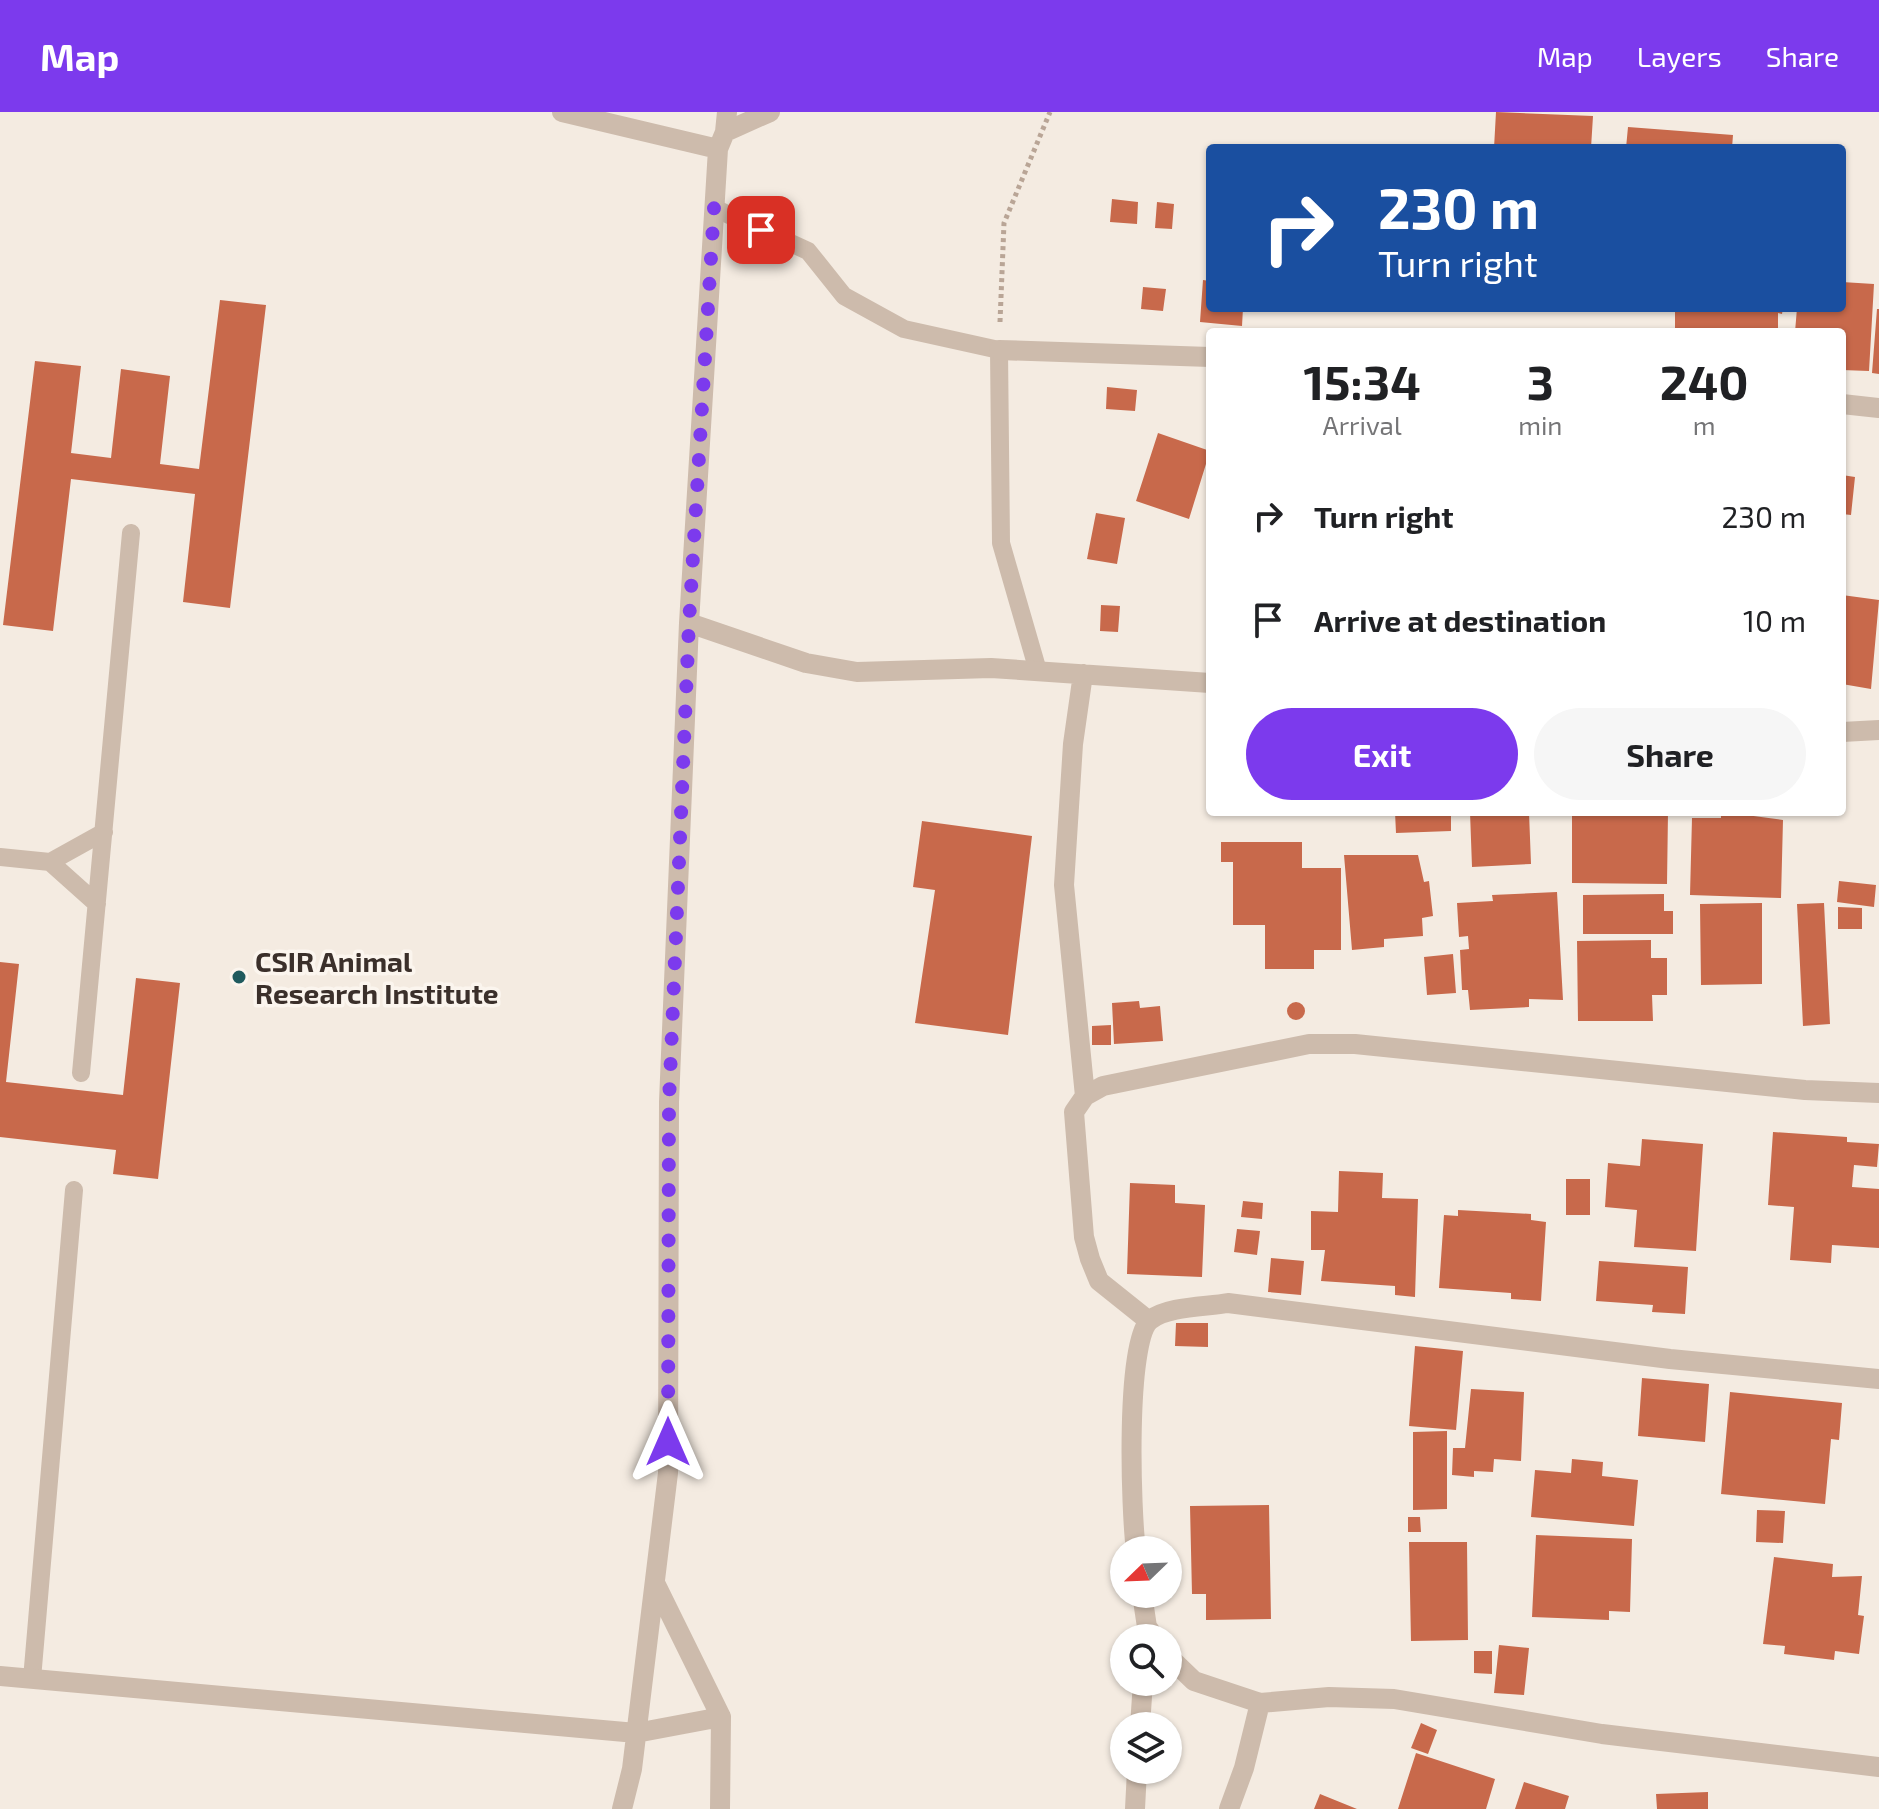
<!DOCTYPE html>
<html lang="en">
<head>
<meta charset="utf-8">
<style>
	body { margin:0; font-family:"Exo 2",sans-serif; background:#f6f6f6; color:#202124; height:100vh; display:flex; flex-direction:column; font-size:30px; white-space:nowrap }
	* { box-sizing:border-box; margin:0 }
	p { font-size:26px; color:#757577 }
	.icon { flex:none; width:44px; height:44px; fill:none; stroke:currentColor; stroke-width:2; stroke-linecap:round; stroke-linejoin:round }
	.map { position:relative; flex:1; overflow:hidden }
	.side { position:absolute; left:1206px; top:216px; width:640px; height:488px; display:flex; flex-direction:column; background:#fff; border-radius:8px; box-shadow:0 2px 6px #0004 }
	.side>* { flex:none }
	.banner { position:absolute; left:1206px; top:32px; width:640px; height:168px; border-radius:8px; box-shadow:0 2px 6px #0004; background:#1a4fa0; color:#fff; overflow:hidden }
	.needle { width:52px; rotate:247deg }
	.controls { position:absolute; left:1110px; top:1424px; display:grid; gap:16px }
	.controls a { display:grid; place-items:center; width:72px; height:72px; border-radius:50%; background:#fff; box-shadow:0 2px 6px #0004; font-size:40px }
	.pin { position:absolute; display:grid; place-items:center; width:68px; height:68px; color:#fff; margin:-34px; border-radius:16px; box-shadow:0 4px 12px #0006 }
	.me { position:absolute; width:88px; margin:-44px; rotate:0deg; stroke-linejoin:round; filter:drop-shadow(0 0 6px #0008) }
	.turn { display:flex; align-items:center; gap:28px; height:168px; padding:0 40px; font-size:36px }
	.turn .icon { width:104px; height:104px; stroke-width:2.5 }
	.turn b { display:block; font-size:56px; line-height:68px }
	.eta { display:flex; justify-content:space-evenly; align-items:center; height:136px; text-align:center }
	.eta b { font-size:48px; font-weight:700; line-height:56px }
	.button { display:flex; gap:16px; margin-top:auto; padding:16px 40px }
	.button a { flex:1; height:92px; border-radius:48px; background:#7c3aed; color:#fff; font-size:32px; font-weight:700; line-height:92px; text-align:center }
	.button a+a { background:#f6f6f6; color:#202124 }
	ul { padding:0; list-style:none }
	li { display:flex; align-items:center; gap:24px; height:104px; padding:0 40px }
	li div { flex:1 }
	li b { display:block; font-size:30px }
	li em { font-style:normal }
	header { display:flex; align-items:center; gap:48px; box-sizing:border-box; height:112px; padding:0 40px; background:#7c3aed; color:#fff }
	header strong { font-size:38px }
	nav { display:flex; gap:44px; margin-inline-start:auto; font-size:28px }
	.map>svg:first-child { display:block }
	.building { fill:#c8694b }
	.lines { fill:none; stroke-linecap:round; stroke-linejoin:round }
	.path { stroke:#b9a596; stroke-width:5; stroke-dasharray:4 4; stroke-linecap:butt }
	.service { stroke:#cdbbac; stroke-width:18 }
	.minor { stroke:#cdbbac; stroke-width:20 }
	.route { stroke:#7c3aed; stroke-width:14; stroke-dasharray:0 25.2 }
	.poi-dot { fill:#1f5a5e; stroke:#fbf5ee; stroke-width:3 }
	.labels { text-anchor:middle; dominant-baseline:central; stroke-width:7; stroke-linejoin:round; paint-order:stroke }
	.poi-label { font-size:28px; font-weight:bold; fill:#3b302b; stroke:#fbf5ee; text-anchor:start }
</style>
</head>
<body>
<header>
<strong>Map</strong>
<nav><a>Map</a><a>Layers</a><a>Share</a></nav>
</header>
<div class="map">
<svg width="1879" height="1697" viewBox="0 0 1879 1697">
	<rect width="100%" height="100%" fill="#f4ebe1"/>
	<path class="building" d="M1496 0 1593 4 1591 36H1494Z
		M1628 15 1733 23 1732 36H1626Z
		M1112 87 1138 90 1137 112 1110 110Z
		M1157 90 1174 92 1172 117 1155 116Z
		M1203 168 1210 169V196H1243L1242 214 1200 210Z
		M1842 170 1874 172 1869 259 1842 258V220H1795L1797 196H1842Z
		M1143 175 1166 177 1163 199 1141 197Z
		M220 188 266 193 230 496 183 490 195 382 71 367 53 519 3 513 35 249 81 254 71 341 111 346 121 257 170 264 160 352 199 357Z
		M1675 196H1783L1782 202 1778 201V220H1675Z
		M1877 197H1879V262L1872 261Z
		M1107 275 1137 278 1135 299 1106 297Z
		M1158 321 1210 339 1189 407 1136 389Z
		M1842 363 1855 365 1851 403 1842 402Z
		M1096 401 1125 406 1117 452 1087 447Z
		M1842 483 1879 488 1871 577 1842 572Z
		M1101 493 1120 494 1118 520 1100 519Z
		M1395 700H1451V719L1396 721Z
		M1470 700H1529L1531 752 1472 755Z
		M1572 700H1668L1667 772 1572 771Z
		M1721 700H1746V703L1783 708 1781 786 1690 783 1692 706H1721Z
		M922 709 1032 724 1008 923 915 911 935 778 913 775Z
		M1221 730H1302V756H1341V838H1314V857H1265V813H1233V750H1221Z
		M1344 743H1418L1424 770 1429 769 1433 804 1422 806 1423 824 1384 827V835L1352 838Z
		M1839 769 1876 773 1874 795 1837 790Z
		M1557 780 1563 888 1529 887V895L1470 898 1468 878H1462L1460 838 1469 837 1468 824 1459 825 1457 791 1493 789 1492 783Z
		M1664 782V799H1673V822H1583V783Z
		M1762 791V872L1701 873 1700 792Z
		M1824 791 1830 912 1803 914 1797 792Z
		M1838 795 1862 796V817H1838Z
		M1651 828V846H1667V883H1652L1653 909H1578L1577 829Z
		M1453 842 1456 881 1427 883 1424 845Z
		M0 850 19 852 6 970 123 983 136 866 180 871 158 1067 113 1062 116 1038 0 1025Z
		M1139 889 1140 896 1160 894 1163 929 1114 932 1112 891Z
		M1287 899a9 9 0 1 1 18 0a9 9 0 1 1-18 0Z
		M1111 913V933H1092V914Z
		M1773 1020 1847 1025V1030L1879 1032 1877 1055 1854 1053 1852 1075 1879 1077V1136L1832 1133 1831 1151 1790 1148 1794 1095 1768 1093Z
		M1642 1027 1703 1032 1696 1139 1634 1135 1637 1098 1605 1095 1608 1051 1640 1054Z
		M1339 1059 1383 1061 1382 1086 1418 1087 1415 1185 1395 1183V1174L1321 1169 1325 1138H1311V1099L1338 1100Z
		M1566 1067H1590V1103H1566Z
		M1130 1071 1175 1073V1091L1205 1093 1202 1165 1127 1162Z
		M1243 1089 1263 1091 1262 1107 1241 1105Z
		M1458 1098 1531 1102V1108L1546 1110 1541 1189 1511 1187V1181L1439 1176 1444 1103 1458 1104Z
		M1237 1117 1260 1119 1257 1143 1234 1140Z
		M1271 1146 1304 1149 1301 1183 1268 1180Z
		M1599 1149 1688 1155 1685 1202 1652 1200 1653 1193 1596 1189Z
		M1176 1211H1208V1235L1175 1234Z
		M1415 1234 1463 1239 1456 1318 1409 1314Z
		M1642 1266 1709 1272 1705 1330 1638 1324Z
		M1471 1277 1524 1280 1521 1349 1494 1347 1493 1360 1474 1359V1365L1452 1363 1453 1336H1465Z
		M1730 1280 1842 1291 1839 1328 1831 1327 1825 1392 1721 1382Z
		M1447 1319V1397L1413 1398V1320Z
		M1572 1347 1603 1350 1602 1364 1638 1368 1634 1414 1531 1405 1535 1358 1571 1361Z
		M1269 1393 1271 1507 1206 1508V1482H1192L1190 1394Z
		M1757 1398 1785 1399 1783 1431 1756 1430Z
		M1408 1405H1420L1421 1420H1408Z
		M1536 1423 1632 1427 1630 1500 1609 1499V1508L1532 1505Z
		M1409 1430H1467L1468 1528 1411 1529Z
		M1774 1445 1833 1452 1832 1465 1862 1464 1858 1503 1864 1504 1859 1542 1835 1539 1834 1548 1784 1542 1785 1534 1763 1532Z
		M1499 1533 1529 1536 1524 1583 1494 1581Z
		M1474 1539H1492V1562L1474 1561Z
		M1421 1611 1437 1618 1428 1642 1411 1636Z
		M1416 1641 1495 1667 1486 1697H1398Z
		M1524 1670 1569 1684 1565 1697H1515Z
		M1708 1680V1697H1657L1656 1682Z
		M1320 1682 1357 1697H1314Z"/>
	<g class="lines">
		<path class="path" d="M1000 210 1004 111 1050 0"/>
		<path class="service" d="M714 96 808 139 844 184 904 217 999 238 1001 431 1038 559
			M0 745 50 750 104 720
			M50 750 97 792
			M81 961 131 421
			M32 1567 74 1078"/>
		<path class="minor" d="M562 0 718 37
			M725 20 770 0
			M999 238 1210 245
			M1842 292 1879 296
			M689 511 806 551 857 560 991 556 1210 571
			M1083 562 1073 632 1064 773 1085 984
			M1842 620 1879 618
			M1149 1209 1099 1169 1090 1147 1084 1125 1074 1000 1085 984 1103 974 1309 932H1355L1805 978 1879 981
			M1136 1438C1131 1402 1125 1229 1150 1208 1168 1194 1206 1195 1228 1191L1670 1247 1879 1267
			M655 1471 721 1605 720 1697
			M1142 1482 1147 1515 1155 1526
			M1168 1544 1194 1569 1260 1591 1244 1656 1229 1697
			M0 1564 636 1621 721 1605
			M1260 1591 1329 1585 1394 1587 1602 1622 1879 1655
			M1140 1614 1143 1570
			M622 1697 632 1657 668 1361 669 990 689 511 718 37 725 20 727 0
			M1135 1697 1137 1658"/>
	</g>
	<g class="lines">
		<path class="route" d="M668 1330 669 990 689 511 714 96 761 118"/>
	</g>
	<circle class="poi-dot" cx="239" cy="865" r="8"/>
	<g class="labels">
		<g class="poi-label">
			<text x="255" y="849">CSIR Animal<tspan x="255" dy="32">Research Institute</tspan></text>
		</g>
	</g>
</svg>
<div class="controls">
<a><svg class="needle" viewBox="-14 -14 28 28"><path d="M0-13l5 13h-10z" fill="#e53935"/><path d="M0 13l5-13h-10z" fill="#757577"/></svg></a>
<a><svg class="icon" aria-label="search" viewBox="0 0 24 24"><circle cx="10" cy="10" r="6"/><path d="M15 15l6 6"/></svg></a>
<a><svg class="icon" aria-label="layers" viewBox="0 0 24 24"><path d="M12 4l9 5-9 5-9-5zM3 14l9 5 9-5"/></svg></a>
</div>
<div class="pin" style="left:761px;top:118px;background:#d93025"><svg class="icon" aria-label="arrive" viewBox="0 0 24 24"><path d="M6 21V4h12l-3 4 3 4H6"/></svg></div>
<svg class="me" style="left:668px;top:1330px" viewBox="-20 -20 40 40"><path d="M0-17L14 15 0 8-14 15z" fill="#7c3aed" stroke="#fff" stroke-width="4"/></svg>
<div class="banner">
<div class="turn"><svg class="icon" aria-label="right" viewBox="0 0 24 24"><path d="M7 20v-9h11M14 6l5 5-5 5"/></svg><div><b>230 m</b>Turn right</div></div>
</div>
<section class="side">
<div class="eta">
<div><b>15:34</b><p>Arrival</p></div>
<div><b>3</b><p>min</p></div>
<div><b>240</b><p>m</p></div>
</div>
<ul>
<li><svg class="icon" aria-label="right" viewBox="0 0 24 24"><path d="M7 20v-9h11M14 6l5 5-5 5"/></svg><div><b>Turn right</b></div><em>230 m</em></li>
<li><svg class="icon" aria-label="arrive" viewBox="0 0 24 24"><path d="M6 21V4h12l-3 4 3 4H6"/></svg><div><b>Arrive at destination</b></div><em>10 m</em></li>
</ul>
<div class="button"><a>Exit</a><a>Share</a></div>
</section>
</div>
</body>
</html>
